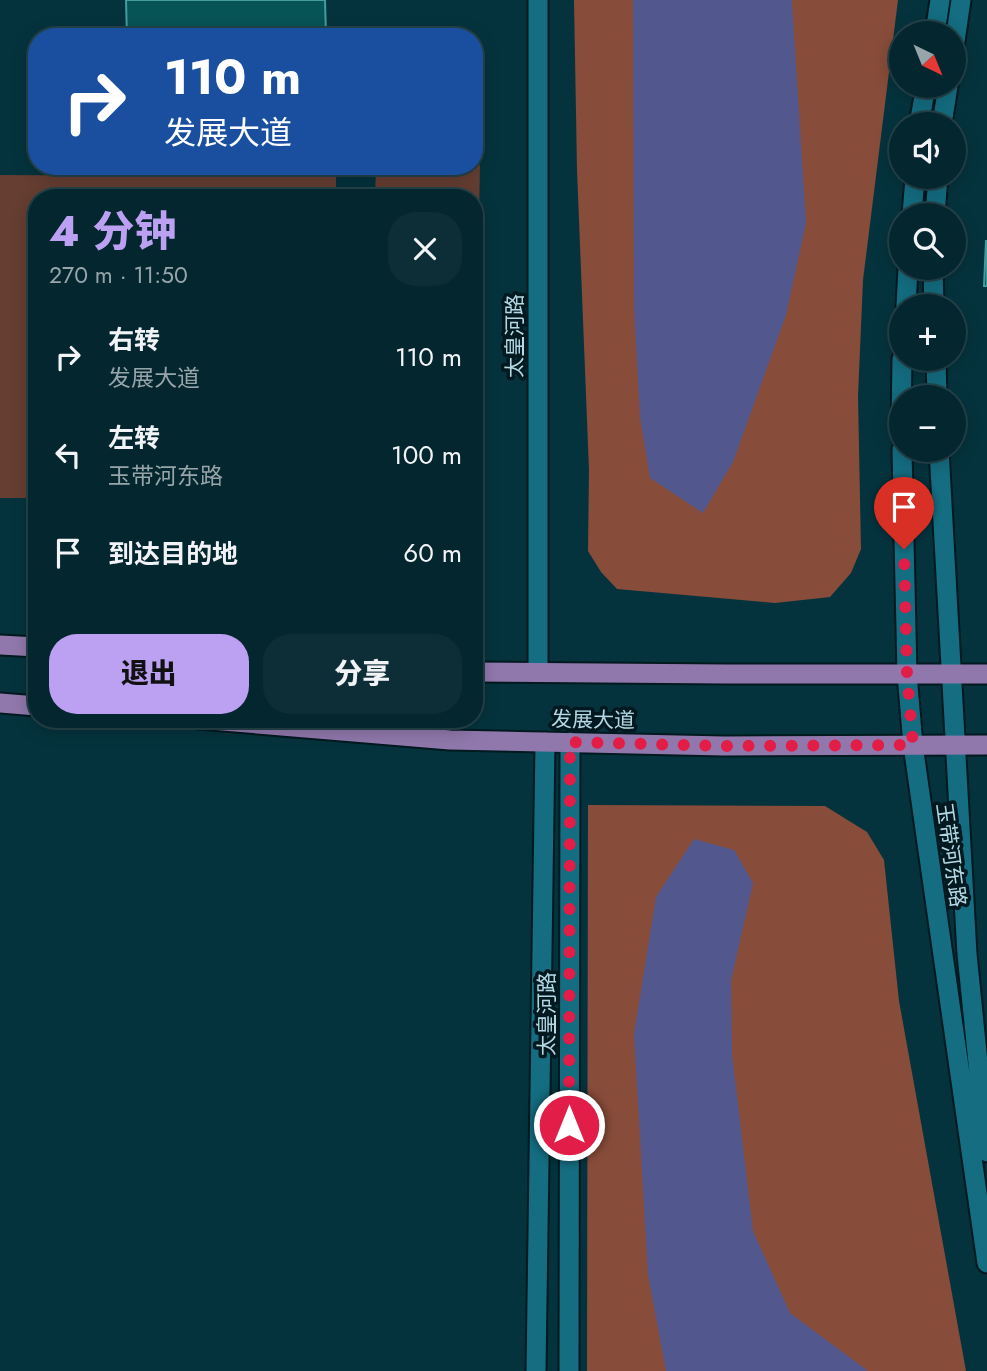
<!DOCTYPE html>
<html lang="zh">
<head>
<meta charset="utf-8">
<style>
	body { margin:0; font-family:Jost,"Noto Sans SC",sans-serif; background:#0d2e36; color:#f1f3f6; height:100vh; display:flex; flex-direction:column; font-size:26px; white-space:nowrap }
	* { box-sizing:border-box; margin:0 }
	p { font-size:23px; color:#97a5aa }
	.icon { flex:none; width:38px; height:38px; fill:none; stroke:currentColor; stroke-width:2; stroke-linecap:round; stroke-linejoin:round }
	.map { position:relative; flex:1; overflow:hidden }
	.drawer { position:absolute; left:28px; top:189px; width:455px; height:539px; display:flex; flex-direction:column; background:#04262e; border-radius:28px; box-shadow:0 4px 18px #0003,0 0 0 2px #25434a }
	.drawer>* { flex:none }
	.guide { position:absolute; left:28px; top:28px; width:455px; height:147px; border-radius:28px; box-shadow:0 4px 18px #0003,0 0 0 2px #25434a; background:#1a4fa0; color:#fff; overflow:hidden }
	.needle { width:46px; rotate:137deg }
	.controls { position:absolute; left:889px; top:21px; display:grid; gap:14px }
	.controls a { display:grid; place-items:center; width:77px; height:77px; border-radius:50%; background:#04262e; box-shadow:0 4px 18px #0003,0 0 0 2px #25434a; font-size:35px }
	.pin { position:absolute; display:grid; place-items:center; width:60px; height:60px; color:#fff; margin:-72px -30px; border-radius:50% 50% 50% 0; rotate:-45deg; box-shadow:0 0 7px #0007 }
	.pin .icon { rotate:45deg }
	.me { position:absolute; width:77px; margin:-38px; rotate:0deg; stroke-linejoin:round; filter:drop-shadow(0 0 5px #0008) }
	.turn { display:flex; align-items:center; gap:24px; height:147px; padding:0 21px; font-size:32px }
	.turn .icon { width:91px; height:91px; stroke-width:2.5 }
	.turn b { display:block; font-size:49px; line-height:60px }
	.round { display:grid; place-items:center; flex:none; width:74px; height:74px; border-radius:28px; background:#0d2e36 }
	.headline { display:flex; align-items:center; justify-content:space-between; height:119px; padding:0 21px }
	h1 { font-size:42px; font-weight:800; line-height:52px; color:#bca0f2 }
	.button { display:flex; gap:14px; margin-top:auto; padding:14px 21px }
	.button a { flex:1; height:80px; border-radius:28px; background:#bca0f2; color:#111; font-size:28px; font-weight:800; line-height:80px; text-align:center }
	.button a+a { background:#0d2e36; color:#f1f3f6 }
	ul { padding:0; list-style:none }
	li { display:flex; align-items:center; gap:21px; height:98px; padding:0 21px }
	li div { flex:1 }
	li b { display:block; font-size:26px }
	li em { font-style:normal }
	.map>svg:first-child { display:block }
	.green { fill:#663e32 }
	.forest { fill:#884c3a }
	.water { fill:#52588e }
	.building { fill:#075456; stroke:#459c9e; stroke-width:2 }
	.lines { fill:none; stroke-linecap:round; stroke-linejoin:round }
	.tertiary-casing { stroke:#01191f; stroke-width:23 }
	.primary-casing { stroke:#01191f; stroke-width:23 }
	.tertiary { stroke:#146d81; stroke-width:19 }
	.primary { stroke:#9078ac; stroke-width:19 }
	.route { stroke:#e11d48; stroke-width:12; stroke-dasharray:0 21.6 }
	.labels { text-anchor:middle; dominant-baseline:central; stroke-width:7; stroke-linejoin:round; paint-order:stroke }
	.street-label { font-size:21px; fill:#b4d9e4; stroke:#01191f }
</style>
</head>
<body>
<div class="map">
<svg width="987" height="1371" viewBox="0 0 987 1371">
	<rect width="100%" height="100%" fill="#05333d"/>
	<path class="green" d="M474 165H480L474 461V198H375L376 167Z
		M0 175 336 177V198H37V498H0Z"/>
	<path class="forest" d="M574 0H898L863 280 858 396 861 549 851 573 830 597 775 603 617 589 601 572 588 551 589 470 577 170Z
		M588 805 825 806 867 832 884 860 899 1001 966 1371H587Z"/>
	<path class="water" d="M633 0H792V3L806 223 786 315 733 462 703 513 650 478 640 417 634 307Z
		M694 839 734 850 753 883 731 981 732 1054 753 1231 790 1313 868 1371H666L648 1275 634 1034 656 897Z"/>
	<path class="building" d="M126 0H325L326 37H127Z
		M986 241H987V286H984Z"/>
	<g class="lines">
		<g class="tertiary-casing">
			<path id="tertiary" d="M538 0V672
				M935 33 940 0
				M954 48 961 0
				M919 124 926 86
				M942 124 948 86
				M912 215 915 177
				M935 215 938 177
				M933 268 934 306
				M906 306 908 268
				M936 359 937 397
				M901 426 902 359
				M902 450 907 674 913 745 987 1263
				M939 450 967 954 987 1152
				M536 1371 545 742
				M569 1371 570 742"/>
		</g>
		<g class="primary-casing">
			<path id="primary" d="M0 645 37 647
				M474 672 726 674H987
				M0 703 37 706
				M199 719 450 740 724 746 987 745"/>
		</g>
		<use href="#tertiary" class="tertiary"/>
		<use href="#primary" class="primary"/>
	</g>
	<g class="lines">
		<path class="route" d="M569 1125 570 742 724 746 913 745 907 674 904 549"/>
	</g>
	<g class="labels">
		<g class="street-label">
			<text transform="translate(515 336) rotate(-90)">太皇河路</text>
			<text transform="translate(593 720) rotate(1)">发展大道</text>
			<text transform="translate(951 855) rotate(82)">玉带河东路</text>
			<text transform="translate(547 1014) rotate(-90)">太皇河路</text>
		</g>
	</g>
</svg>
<div class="controls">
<a><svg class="needle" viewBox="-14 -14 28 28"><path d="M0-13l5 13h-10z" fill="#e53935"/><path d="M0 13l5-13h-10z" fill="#97a5aa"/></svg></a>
<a><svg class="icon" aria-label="sound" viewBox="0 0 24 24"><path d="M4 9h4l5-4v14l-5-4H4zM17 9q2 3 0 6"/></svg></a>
<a><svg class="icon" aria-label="search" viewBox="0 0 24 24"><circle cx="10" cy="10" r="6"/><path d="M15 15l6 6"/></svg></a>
<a>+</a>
<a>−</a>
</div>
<div class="pin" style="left:904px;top:549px;background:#d93025"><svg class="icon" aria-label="arrive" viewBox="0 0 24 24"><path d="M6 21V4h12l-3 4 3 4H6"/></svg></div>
<svg class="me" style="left:569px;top:1125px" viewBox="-20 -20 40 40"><circle r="17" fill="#e11d48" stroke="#fff" stroke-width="3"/><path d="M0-11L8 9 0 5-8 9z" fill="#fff"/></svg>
<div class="guide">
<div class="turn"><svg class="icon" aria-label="right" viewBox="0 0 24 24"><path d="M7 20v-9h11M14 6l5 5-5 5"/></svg><div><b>110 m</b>发展大道</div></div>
</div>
<section class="drawer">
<div class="headline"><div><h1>4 分钟</h1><p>270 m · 11:50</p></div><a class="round"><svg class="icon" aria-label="close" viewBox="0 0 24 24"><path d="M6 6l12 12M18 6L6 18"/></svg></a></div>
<ul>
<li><svg class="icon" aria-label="right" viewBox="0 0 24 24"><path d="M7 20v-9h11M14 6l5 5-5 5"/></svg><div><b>右转</b><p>发展大道</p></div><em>110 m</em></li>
<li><svg class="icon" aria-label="left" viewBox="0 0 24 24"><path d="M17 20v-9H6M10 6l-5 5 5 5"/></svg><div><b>左转</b><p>玉带河东路</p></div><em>100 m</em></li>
<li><svg class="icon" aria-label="arrive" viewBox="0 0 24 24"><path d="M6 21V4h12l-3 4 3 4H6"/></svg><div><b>到达目的地</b></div><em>60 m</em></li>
</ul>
<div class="button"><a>退出</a><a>分享</a></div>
</section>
</div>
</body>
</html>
